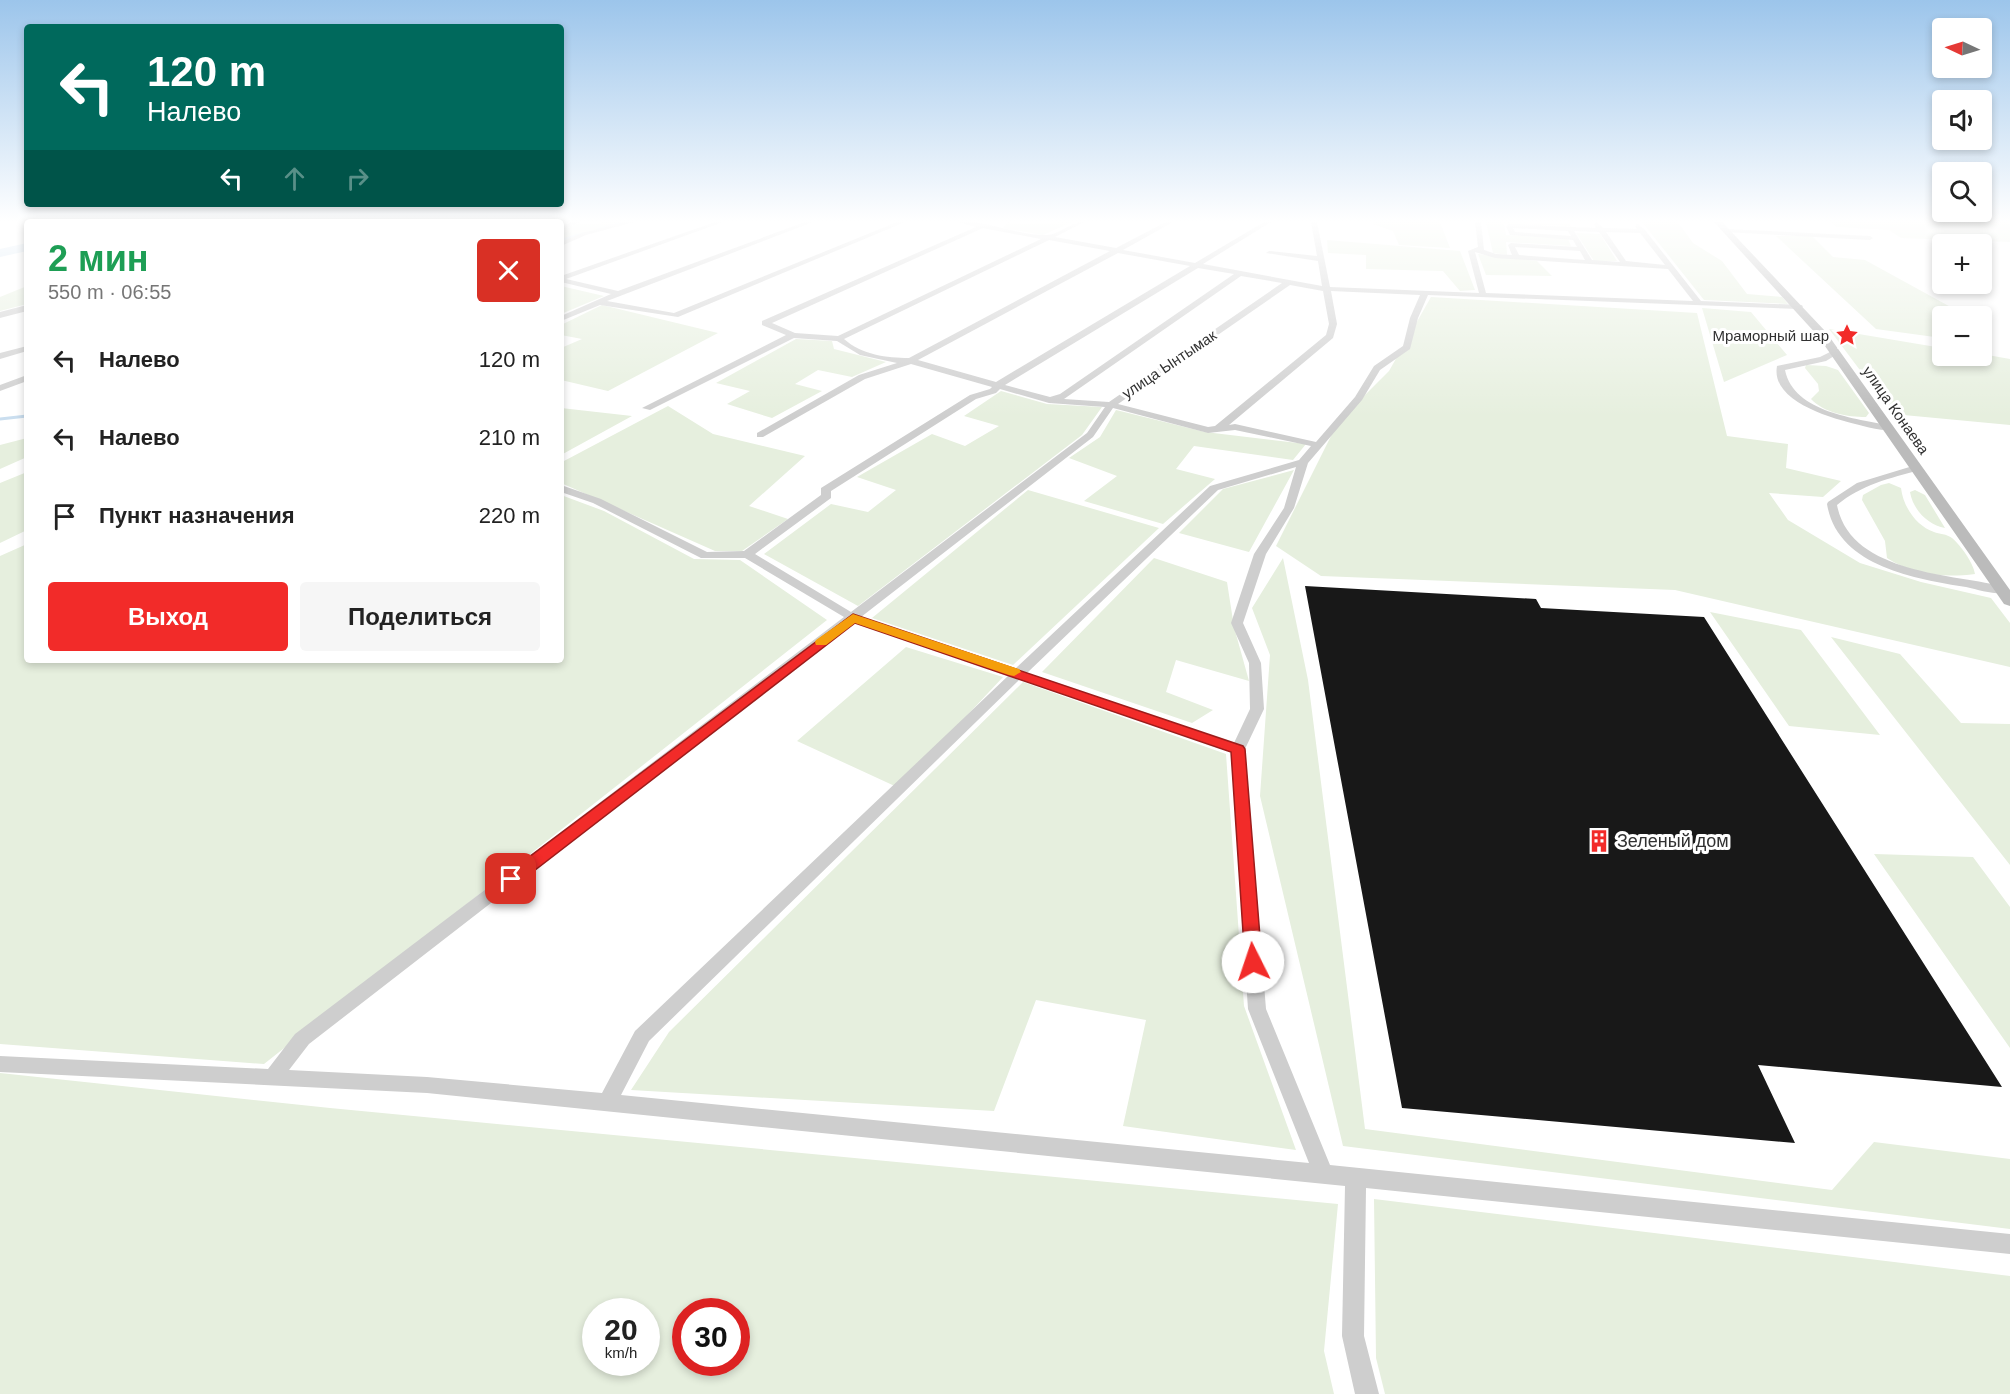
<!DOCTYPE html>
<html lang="ru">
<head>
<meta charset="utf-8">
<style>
	body { margin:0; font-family:Arial,sans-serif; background:#f6f6f6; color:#222; height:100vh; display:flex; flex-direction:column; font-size:22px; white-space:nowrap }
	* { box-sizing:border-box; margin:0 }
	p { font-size:20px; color:#767676 }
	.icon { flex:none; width:33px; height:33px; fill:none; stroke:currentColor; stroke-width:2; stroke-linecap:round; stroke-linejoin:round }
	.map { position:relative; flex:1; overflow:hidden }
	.sheet { position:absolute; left:24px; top:219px; width:540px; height:444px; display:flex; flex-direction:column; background:#fff; border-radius:6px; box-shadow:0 3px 9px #0003 }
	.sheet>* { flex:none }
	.guide { position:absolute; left:24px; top:24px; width:540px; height:183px; border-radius:6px; box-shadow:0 3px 9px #0003; background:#00695c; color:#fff; overflow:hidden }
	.needle { width:39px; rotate:274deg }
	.buttons { position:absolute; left:1932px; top:18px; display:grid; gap:12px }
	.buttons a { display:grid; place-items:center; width:60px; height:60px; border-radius:6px; background:#fff; box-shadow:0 3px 9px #0003; font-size:30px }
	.speed { position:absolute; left:582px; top:1298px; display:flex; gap:12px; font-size:30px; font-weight:700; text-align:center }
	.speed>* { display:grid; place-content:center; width:78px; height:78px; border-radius:50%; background:#fff; box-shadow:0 3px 9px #0003; line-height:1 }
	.speed small { font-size:15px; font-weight:400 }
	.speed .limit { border:9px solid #d22; background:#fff; color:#111 }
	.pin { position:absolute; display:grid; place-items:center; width:51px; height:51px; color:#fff; margin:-26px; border-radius:12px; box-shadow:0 3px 9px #0006 }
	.me { position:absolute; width:66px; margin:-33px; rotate:356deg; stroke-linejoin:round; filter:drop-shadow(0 0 4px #0008) }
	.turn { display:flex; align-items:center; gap:21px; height:126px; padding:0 24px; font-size:27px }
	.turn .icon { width:78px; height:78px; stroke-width:2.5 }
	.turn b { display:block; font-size:42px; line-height:51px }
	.lanes { display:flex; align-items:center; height:57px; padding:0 24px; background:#0003; justify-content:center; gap:30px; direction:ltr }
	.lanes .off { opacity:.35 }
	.round { display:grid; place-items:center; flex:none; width:63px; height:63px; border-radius:6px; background:#f6f6f6 }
	.headline { display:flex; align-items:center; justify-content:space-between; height:102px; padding:0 24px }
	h1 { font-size:36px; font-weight:700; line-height:45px; color:#1e9e55 }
	.button { display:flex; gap:12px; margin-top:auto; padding:12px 24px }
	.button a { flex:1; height:69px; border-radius:6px; background:#f22b29; color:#fff; font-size:24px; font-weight:700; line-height:69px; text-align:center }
	.button a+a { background:#f6f6f6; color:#222 }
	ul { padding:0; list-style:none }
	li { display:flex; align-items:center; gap:18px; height:78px; padding:0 24px }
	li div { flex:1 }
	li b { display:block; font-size:22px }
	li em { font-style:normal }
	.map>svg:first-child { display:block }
	.green { fill:#e6efde; fill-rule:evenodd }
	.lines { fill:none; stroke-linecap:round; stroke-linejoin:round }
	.stream-far1 { stroke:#cadeef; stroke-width:2 }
	.stream { stroke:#cadeef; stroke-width:3 }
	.river { fill:#cadeef; fill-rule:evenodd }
	.building { fill:#181818 }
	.minor { fill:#cecece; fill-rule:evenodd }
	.tertiary { fill:#cecece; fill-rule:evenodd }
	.secondary { fill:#bbb; fill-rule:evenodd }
	.route { fill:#f22b29; stroke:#9d1c1b; stroke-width:1.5 }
	.slow { fill:#f59e0b }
	.labels { text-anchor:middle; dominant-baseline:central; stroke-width:6; stroke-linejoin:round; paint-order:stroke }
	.far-poi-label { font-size:15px; fill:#313131; stroke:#fff; text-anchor:end }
	.far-street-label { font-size:15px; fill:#313131; stroke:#fff }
	.poi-label { font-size:18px; fill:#313131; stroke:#fff; text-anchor:start }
</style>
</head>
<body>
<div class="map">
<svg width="2010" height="1394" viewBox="0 0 2010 1394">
	<rect width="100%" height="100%" fill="#fff"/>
	<path class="green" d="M603 222H624L561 242V230L579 223 594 224Z
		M1007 222C1026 225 1051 222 1072 222L1043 235 1003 228Z
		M1375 222H1440L1450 248 1399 245 1393 231 1372 224Z
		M1486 222 1571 223 1570 226 1504 224 1506 235 1568 239 1571 246 1506 242 1507 255 1493 253Z
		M1642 222H1678L1693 243 1722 261 1747 294 1782 297 1788 304 1704 300Z
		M1831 222H2007L2010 224V242L1901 238 1889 230 1837 227Z
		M1576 233 1600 234 1617 261H1594Z
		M1776 236H1812L1833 257 1865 260 1967 316H1942V338L1876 329Z
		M1327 240 1460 251 1475 290 1460 291 1443 271 1366 269V255L1328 253Z
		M1478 254 1537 261 1552 276 1486 275Z
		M27 286V304L0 311V297Z
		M561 286 604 296 561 314Z
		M1431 297 1697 313 1727 436 1788 444 1786 468 1841 481 1823 497 1769 493 1788 520 1860 563 1921 582 1991 598 2010 623V667L1675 590 1321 576 1276 546 1338 422 1389 371Z
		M602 305 718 333 608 391 561 380V348L582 339 561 335V325Z
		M1702 308 1751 312 1787 355 1724 382Z
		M1829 329 1942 348V356L1982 354 2010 359V425L1893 414Z
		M796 339 832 341 834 349 886 362 852 377 818 370 795 384 822 391 772 418 727 404 750 391 716 383Z
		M1806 365 1826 366 1838 370 1869 413 1866 417C1848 417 1824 413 1811 399L1819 391 1818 384 1805 368Z
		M1001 391 1047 404 1102 407 1082 435 858 606 764 554 831 504 868 512 896 490 857 477 932 434 965 446 999 426 964 416Z
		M668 406 713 434 805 456 749 506 788 519 742 551H715L561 483V464L564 461Z
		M561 408 632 416 561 455Z
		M1116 410 1205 432 1306 444 1293 460 1194 446 1176 469 1215 479 1163 524 1084 501 1117 476 1069 458 1100 437Z
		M27 438V457L0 469V445Z
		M1294 470 1249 552 1179 533 1223 489Z
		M27 472V530L0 543V483Z
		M1889 483 1901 488C1903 506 1916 526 1934 532 1939 534 1947 534 1952 538 1961 546 1973 562 1975 574 1944 578 1913 575 1887 558L1885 541 1862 500 1863 495 1881 485Z
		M1028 490 1159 528 1013 665 872 618Z
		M1915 490 1925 495 1945 528C1928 525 1913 510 1910 492Z
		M561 495 604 511 694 559 740 560 827 620 264 1064 0 1044V556L27 544V660H561Z
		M1154 558 1227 582 1234 627 1249 681 1176 660 1166 692 1213 710 1192 723 1042 672Z
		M1283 558 1308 680 1365 1129 1832 1190 1874 1142 2010 1159V1229L1343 1146 1260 796 1270 655 1252 608Z
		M1710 612 1801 630 1880 735 1789 726Z
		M1831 637 1900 654 1961 723 2010 724V865Z
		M906 647 1003 677 899 788 797 741Z
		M1023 682 1226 754 1244 1006 1296 1150 1123 1126 1146 1020 1036 1000 994 1111 631 1090 669 1032Z
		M1874 854 1973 857 2010 907V1048Z
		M0 1073 330 1108 1338 1204 1324 1351 1334 1394H0ZM596 1311H646V1362H596ZM686 1311H736V1362H686Z
		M1374 1199 2010 1276V1394H1385L1376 1358Z"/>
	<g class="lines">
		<path class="stream-far1" d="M598 229 624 222
			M561 240 584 233"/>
		<path class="stream" d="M0 419 27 416"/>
		<path class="river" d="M27 243V251L0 257V249Z"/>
	</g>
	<path class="building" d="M1305 586 1536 599 1541 608 1704 617 2002 1087 1758 1065 1795 1143 1402 1108Z"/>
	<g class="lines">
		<path class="minor" d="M572 222H580L561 230V226Z
			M625 222H634L586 235 561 246V242L582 233Z
			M715 222H723L566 279 618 291 805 222H813L607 301 674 313 897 222H905L678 317 600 305 561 321V316L611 294 561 282V276Z
			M958 222C987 220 1015 235 1045 235 1058 236 1070 222 1084 222L1055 237 1116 248 1166 222H1173L1123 250 1195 263 1264 222H1271L1203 264 1322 286 1318 261 1266 253 1269 251 1317 256 1311 222H1317L1330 287 1479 293 1468 251 1478 247 1475 222H1481L1484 250 1496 254 1512 255 1508 245 1511 243 1577 247 1573 240 1510 235 1506 226 1509 224 1596 228 1594 224 1597 222 1603 228 1637 229 1635 226 1638 224 1645 230 1701 301 1802 305 1803 307 1799 309 1428 295 1418 318 1410 349 1380 370 1362 400 1308 463 1294 508 1266 554 1243 623 1261 663 1264 709 1245 749 1266 1009 1330 1165 2010 1234V1254L1366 1188 1364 1336 1379 1394H1355L1342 1336 1345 1186 427 1093 0 1072V1056L268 1069 295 1034 844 617 745 558H701L593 503 561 492V485L601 499 707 552 744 551 821 495V488L970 395 990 389 992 387 911 364 865 379 763 437H757V433L859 375 897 363 860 355 837 341 794 338 650 410 642 408 786 335 762 325V321L976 227ZM983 228 1041 239 838 336 795 333 772 323ZM1513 228 1568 231 1571 236 1515 232ZM1574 231 1599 232 1620 262 1592 260ZM1606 232 1640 233 1665 265 1626 261ZM1049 240 1110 251 909 358C887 358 862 355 844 339ZM1515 247 1580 251 1585 260 1519 255ZM1475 252 1495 258 1668 269 1693 301 1486 293ZM1118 253 1190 266 996 382 918 360ZM1198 268 1234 274 1060 394 1050 397 1005 385ZM1241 276 1282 283 1109 402 1064 399ZM1290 285 1323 291 1329 324 1326 335 1215 426 1208 427 1118 404ZM1331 291 1420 295 1410 318 1403 346 1374 366 1355 397 1316 442 1235 424 1229 425 1333 338 1337 324ZM1000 389 1049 403 1105 407 1087 433 851 612 755 554 831 498V491L976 399 996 393ZM1113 408 1208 433 1235 430 1311 446 1299 460 1210 486 1015 669 861 617 1093 437ZM1296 467 1284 508 1254 554 1231 623 1249 663 1250 709 1234 743 1027 673 1218 490ZM854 622 1009 675 635 1031 602 1093 427 1077 289 1070 309 1044ZM1020 679 1231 752 1248 1009 1309 1163 621 1095 649 1041Z
			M1727 229 1870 236 1873 238 1870 240 1725 232Z
			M27 346V351L0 359V353Z
			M1832 351 1839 353 1826 361 1785 370C1794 413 1856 418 1891 426V430C1882 431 1872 428 1863 426 1837 420 1770 403 1777 366L1820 357Z
			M27 375V381L0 391V385Z
			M1916 465 1921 468 1920 470C1890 478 1861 485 1837 505 1850 574 1953 574 2007 587L2009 590 2007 593C1995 595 1979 590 1966 587 1915 579 1837 566 1827 504L1828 502 1857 483Z"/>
		<path class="tertiary" d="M27 305V311L0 318V312Z"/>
		<path class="secondary" d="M1714 222H1722L1826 332 2010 590V606L2004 604 1818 336Z"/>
	</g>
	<linearGradient id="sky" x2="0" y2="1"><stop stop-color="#9cc5eb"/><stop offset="0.53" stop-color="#fff"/><stop offset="1" stop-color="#fff" stop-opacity="0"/></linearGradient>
	<rect width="2010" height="417" fill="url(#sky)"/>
	<path class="route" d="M853 614 1243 746 1245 749 1262 962 1260 966 1253 968 1247 966 1245 962 1231 752 855 623 517 884H505L503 879 505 875Z"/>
	<path class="slow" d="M853 614 1019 669 1021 672 1014 676 1009 675 855 623 826 645H816L815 642 816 640Z"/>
	<defs>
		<g id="sight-bare" transform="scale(1.8)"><path d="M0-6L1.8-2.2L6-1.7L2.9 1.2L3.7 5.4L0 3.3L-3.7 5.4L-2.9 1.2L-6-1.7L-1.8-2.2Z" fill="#f22b29" stroke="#fff" stroke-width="2.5" paint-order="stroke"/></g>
		<g id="building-bare" transform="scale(1.8)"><path d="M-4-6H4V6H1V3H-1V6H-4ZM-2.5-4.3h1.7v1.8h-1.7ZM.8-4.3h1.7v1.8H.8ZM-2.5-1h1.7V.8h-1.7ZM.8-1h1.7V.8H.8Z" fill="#f22b29" stroke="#fff" stroke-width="2.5" paint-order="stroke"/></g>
	</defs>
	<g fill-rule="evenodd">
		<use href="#sight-bare" x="1847" y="335"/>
		<use href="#building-bare" x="1599" y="841"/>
	</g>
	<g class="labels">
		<g class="far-poi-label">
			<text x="1829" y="335">Мраморный шар</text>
		</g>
		<g class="far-street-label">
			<text transform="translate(1169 364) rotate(-34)">улица Ынтымак</text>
			<text transform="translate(1896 410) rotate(55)">улица Конаева</text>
		</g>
		<g class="poi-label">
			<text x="1617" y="841">Зеленый дом</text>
		</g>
	</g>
</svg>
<div class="buttons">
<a><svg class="needle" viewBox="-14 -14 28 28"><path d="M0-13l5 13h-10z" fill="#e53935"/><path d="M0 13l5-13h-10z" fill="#767676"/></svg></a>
<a><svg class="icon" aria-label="sound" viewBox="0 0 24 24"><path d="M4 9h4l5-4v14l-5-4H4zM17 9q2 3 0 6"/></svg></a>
<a><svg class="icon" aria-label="search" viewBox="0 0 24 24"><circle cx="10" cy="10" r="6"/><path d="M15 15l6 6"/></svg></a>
<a>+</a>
<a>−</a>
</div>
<div class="speed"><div>20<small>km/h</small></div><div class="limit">30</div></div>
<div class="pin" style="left:511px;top:879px;background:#d93025"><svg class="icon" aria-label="arrive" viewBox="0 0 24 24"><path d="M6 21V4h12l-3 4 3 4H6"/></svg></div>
<svg class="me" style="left:1253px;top:962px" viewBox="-20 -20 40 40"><circle r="19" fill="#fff"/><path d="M0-13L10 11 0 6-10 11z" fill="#f22b29"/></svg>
<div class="guide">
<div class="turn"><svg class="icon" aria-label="left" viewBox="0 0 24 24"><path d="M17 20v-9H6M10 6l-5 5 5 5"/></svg><div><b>120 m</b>Налево</div></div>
<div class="lanes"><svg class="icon" aria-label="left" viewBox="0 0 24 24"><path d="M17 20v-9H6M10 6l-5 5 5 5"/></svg><svg class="icon off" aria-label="ahead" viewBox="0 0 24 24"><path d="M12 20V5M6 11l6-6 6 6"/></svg><svg class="icon off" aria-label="right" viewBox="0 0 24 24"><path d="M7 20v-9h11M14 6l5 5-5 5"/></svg></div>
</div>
<section class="sheet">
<div class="headline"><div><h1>2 мин</h1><p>550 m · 06:55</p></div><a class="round" style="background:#d93025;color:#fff"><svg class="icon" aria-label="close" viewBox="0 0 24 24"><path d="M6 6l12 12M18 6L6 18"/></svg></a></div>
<ul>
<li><svg class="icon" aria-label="left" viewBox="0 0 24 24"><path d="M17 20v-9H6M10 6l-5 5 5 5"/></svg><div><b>Налево</b></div><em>120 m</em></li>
<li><svg class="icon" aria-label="left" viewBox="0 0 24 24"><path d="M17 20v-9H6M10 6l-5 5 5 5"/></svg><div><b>Налево</b></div><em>210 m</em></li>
<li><svg class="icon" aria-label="arrive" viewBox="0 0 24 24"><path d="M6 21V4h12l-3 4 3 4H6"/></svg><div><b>Пункт назначения</b></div><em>220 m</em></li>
</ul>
<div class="button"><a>Выход</a><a>Поделиться</a></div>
</section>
</div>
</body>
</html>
